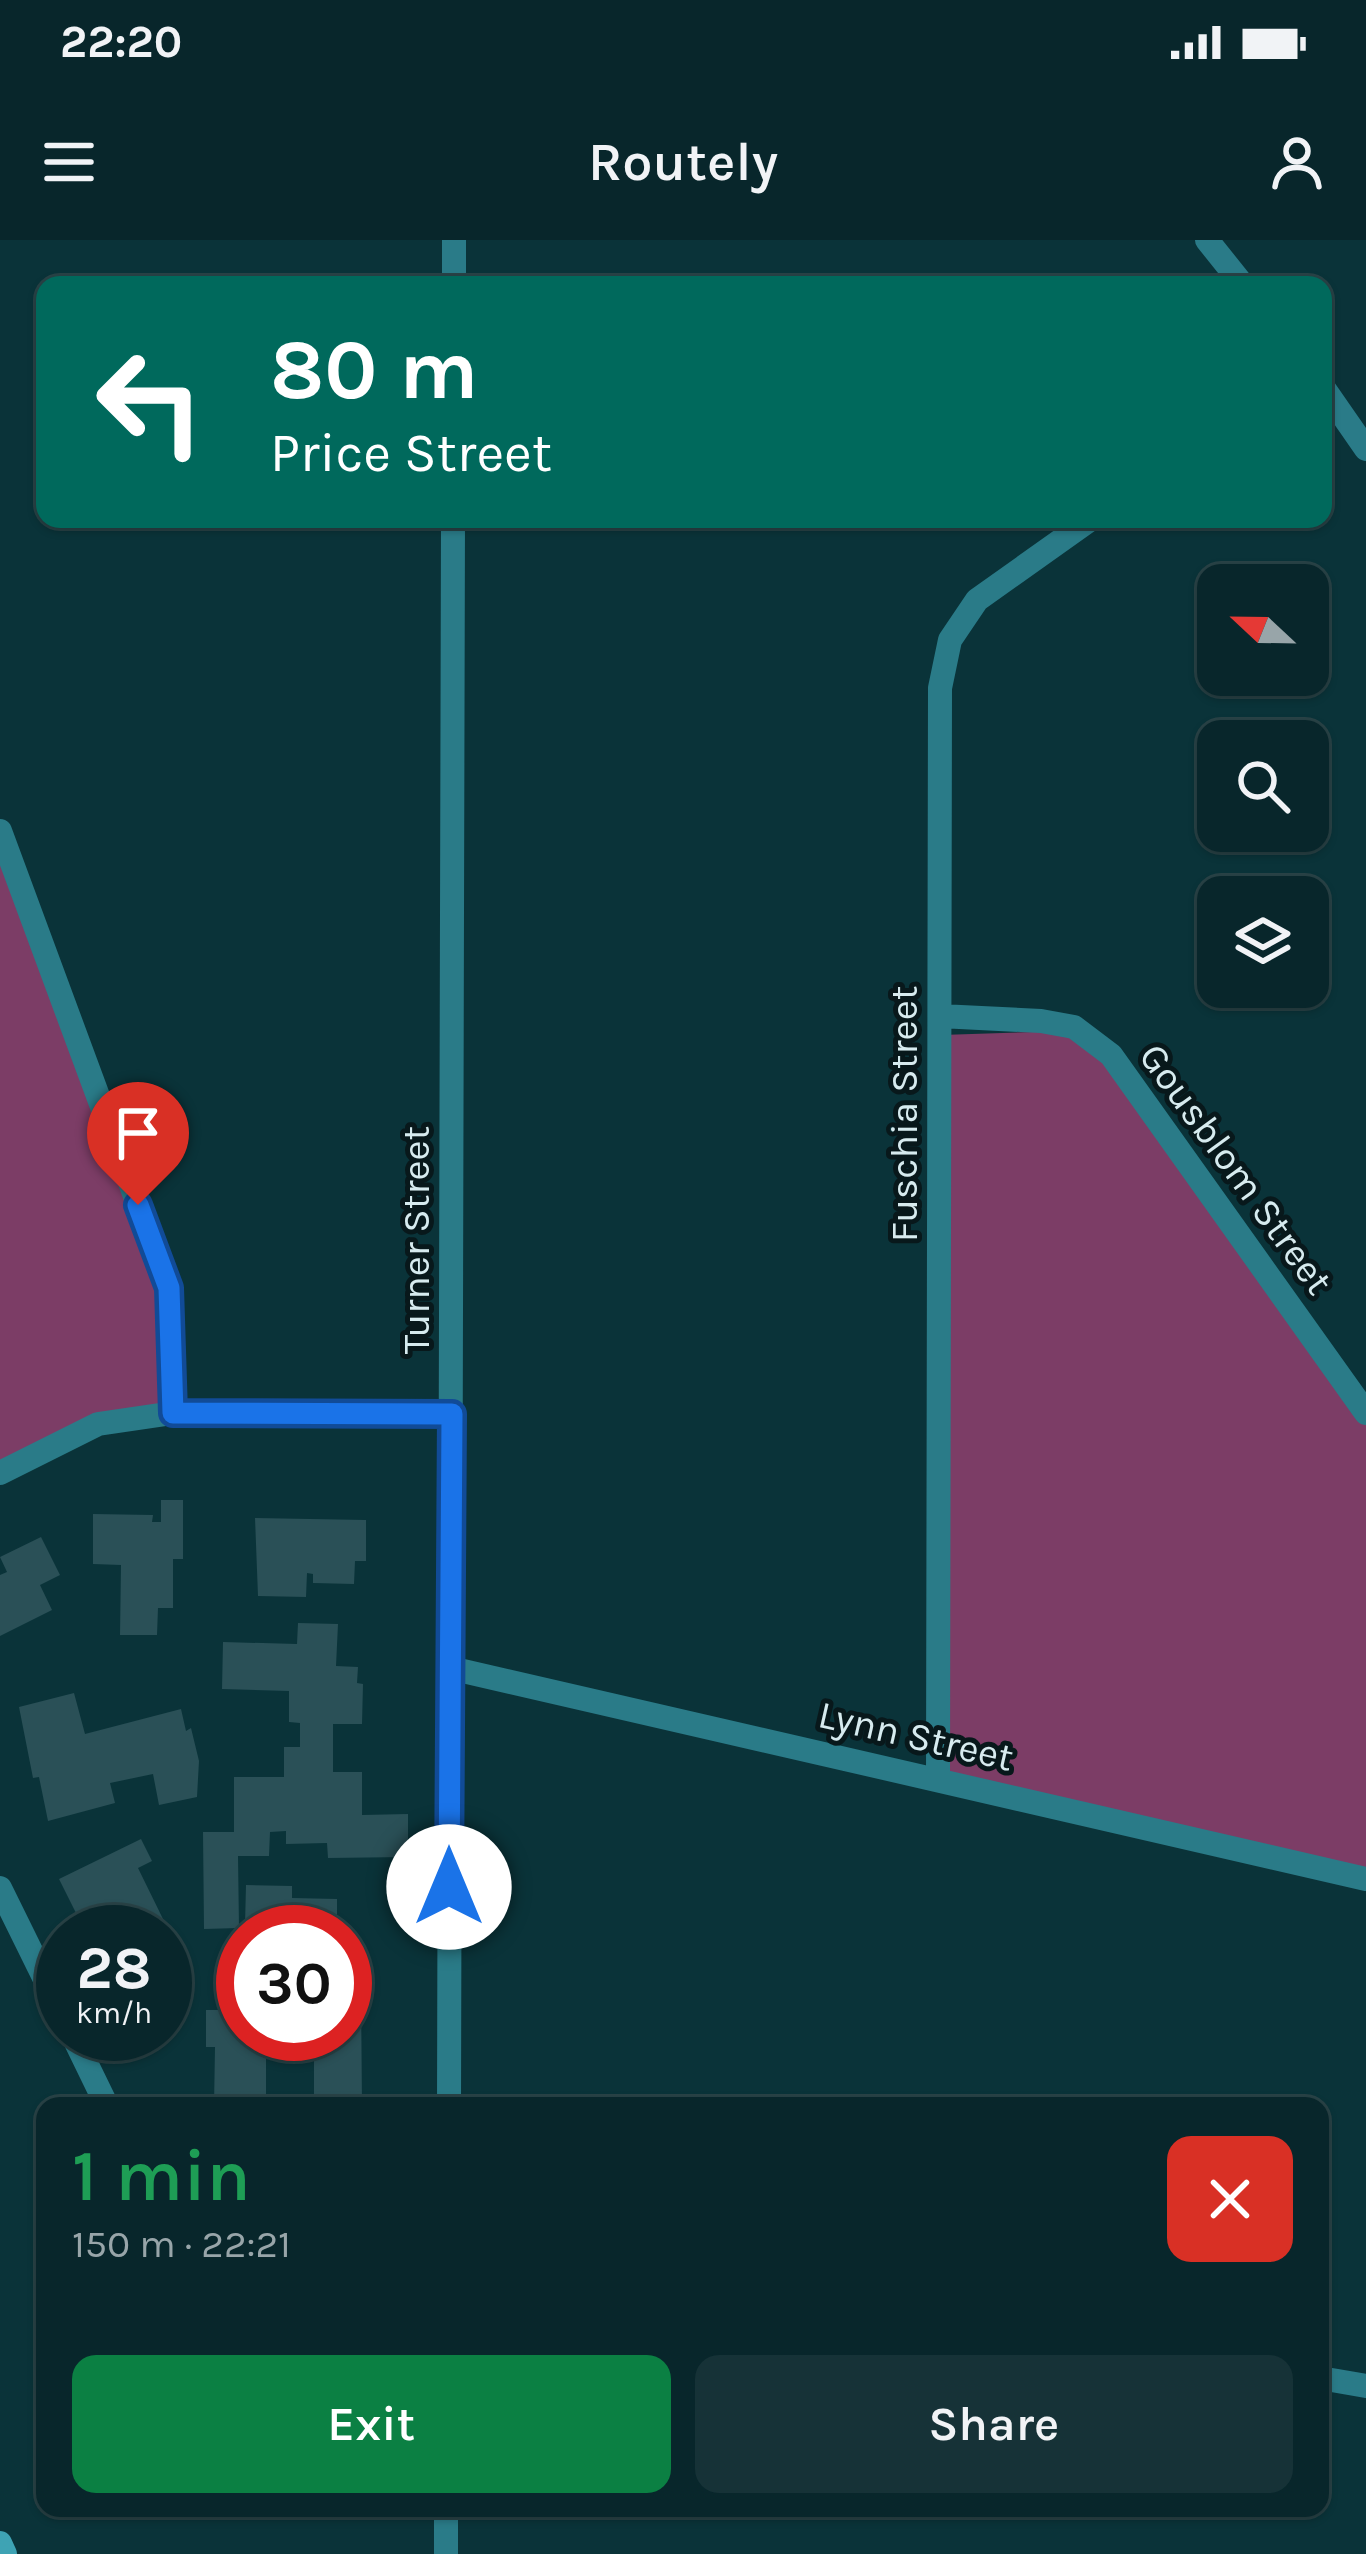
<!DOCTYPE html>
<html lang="en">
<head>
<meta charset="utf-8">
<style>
	body { margin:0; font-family:Karla,sans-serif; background:#163237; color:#f1f3f6; height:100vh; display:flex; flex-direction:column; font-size:45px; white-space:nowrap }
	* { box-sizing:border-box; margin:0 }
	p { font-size:39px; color:#98a5a9 }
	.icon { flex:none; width:66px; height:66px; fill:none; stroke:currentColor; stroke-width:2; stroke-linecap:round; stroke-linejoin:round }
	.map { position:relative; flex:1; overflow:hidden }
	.sheet { position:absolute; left:36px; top:1857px; width:1293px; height:420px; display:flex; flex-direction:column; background:#08262b; border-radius:24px; box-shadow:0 3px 9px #0004,0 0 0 3px #294347 }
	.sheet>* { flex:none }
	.top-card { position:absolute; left:36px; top:36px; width:1296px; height:252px; border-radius:24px; box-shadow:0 3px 9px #0004,0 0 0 3px #294347; background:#00695c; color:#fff; overflow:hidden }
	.needle { width:78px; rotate:292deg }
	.tools { position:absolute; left:1197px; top:324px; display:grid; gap:24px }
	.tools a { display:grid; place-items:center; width:132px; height:132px; border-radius:24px; background:#08262b; box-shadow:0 3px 9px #0004,0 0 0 3px #294347; font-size:60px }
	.speed { position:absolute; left:36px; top:1665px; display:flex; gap:24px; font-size:60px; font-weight:700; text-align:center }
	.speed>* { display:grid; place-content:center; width:156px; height:156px; border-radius:50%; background:#08262b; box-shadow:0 3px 9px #0004,0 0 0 3px #294347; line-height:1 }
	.speed small { font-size:30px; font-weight:400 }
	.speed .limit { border:18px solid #d22; background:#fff; color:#111 }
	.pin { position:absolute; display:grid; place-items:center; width:102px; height:102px; color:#fff; margin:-123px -51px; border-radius:50% 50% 50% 0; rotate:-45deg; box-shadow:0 0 12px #0007 }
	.pin .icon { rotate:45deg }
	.me { position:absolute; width:132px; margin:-66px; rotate:0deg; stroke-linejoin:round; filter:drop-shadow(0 0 9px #0008) }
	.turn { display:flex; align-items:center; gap:42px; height:252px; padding:0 36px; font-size:54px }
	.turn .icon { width:156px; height:156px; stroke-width:2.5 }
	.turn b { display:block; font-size:84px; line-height:102px }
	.round { display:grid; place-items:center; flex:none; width:126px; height:126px; border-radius:24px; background:#163237 }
	.head { display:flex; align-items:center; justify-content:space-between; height:204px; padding:0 36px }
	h1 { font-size:72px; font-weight:600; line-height:90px; color:#1e9e55 }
	.button { display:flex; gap:24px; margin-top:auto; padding:24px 36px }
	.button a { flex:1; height:138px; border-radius:24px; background:#0b8043; color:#fff; font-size:48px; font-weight:600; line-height:138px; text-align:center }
	.button a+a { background:#163237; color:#f1f3f6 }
	.status { display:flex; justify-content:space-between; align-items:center; height:84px; padding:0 60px; background:#08262b; direction:ltr }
	.status svg { height:33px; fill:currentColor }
	header { display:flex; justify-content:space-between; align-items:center; height:156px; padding:0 36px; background:#08262b; font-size:54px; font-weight:600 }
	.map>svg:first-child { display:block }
	.green { fill:#7c3d66 }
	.building { fill:#2a5057 }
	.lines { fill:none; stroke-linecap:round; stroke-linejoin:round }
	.street { stroke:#2a7b88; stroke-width:24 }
	.secondary { stroke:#3ea3b4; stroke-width:24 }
	.route-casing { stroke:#114b97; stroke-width:30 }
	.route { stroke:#1a73e8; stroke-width:21 }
	.labels { text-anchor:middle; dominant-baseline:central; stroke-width:10; stroke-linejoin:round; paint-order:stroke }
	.street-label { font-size:39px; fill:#d7ebef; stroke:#08181b }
</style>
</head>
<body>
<div class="status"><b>22:20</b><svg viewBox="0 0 49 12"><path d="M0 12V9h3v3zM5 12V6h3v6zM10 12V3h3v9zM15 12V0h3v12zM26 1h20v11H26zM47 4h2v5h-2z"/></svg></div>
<header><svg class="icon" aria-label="menu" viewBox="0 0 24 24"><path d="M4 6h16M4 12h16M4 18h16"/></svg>Routely<svg class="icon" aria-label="person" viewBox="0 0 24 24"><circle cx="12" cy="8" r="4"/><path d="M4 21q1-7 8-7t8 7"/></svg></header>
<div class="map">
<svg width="1366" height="2314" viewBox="0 0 1366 2314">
	<rect width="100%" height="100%" fill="#0a3339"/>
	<path class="green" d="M0 591 169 1048 173 1173 98 1184 0 1233Z
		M1067 791 1100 815 1366 1184V1639L939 1538 941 795Z"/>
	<path class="building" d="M161 1260H183V1319H173V1368H158L157 1395H120L121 1325 93 1324V1274L153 1275 152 1282H161Z
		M255 1278 366 1280V1321H355L354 1344 313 1343V1334L307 1333 306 1357 258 1356Z
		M41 1297 60 1335 40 1345 52 1370 0 1396V1335L7 1332 0 1317Z
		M298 1383 338 1384 336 1426 358 1427 357 1443 363 1444 362 1484H333V1532H362V1575L408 1574V1617L328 1618 327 1603 286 1604V1591L270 1592 269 1616H238L239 1688 204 1689 203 1592H234V1537H284V1507H300V1483L289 1482V1451L222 1449 223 1402 297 1404Z
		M74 1453 85 1494 181 1469 186 1491 191 1488 199 1521 197 1557 159 1565 153 1534 110 1543 115 1563 48 1581 39 1537 33 1538 19 1467Z
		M141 1599 152 1621 138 1628 190 1734 185 1738 191 1750 165 1764V1692H114L104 1672 81 1683 59 1639Z
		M246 1645 292 1646V1658L337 1659V1692H261V1686L245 1685Z
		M345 1709H353V1739H345Z
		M345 1751H361L362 1866H314V1794H345Z
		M206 1770H243V1794H266V1866H214L215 1807H206Z"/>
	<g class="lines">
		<path class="street" d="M1207 0 1243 45
			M454 45V0
			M1323 147 1366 209
			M0 591 169 1048 173 1173
			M940 776 1041 781 1074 787 1111 815 1366 1173
			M0 1233 98 1184 173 1173 452 1174
			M450 1428 1366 1639
			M938 1538 940 448 950 400 977 360 1091 279
			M0 1648 63 1776
			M72 1794 107 1866
			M449 1866 453 279
			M1320 2138 1366 2146
			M446 2314V2268"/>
		<path class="secondary" d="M0 2303 5 2314"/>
	</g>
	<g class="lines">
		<g class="route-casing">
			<path id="route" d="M138 965 169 1048 173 1173 452 1174 449 1647"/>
		</g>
		<use href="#route" class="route"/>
	</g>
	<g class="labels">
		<g class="street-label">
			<text transform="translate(904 874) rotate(-90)">Fuschia Street</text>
			<text transform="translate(1236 929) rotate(54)">Gousblom Street</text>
			<text transform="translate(416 1000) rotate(-90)">Turner Street</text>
			<text transform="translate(916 1496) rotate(13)">Lynn Street</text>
		</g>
	</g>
</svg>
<div class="tools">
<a><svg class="needle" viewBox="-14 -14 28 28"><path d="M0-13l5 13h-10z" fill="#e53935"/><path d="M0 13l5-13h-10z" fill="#98a5a9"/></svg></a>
<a><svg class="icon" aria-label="search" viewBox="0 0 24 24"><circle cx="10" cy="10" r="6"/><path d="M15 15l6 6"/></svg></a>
<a><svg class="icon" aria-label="layers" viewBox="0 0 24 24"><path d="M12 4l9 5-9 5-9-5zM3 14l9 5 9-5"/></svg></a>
</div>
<div class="speed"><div>28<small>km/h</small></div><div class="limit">30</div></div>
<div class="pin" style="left:138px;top:965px;background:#d93025"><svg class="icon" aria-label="arrive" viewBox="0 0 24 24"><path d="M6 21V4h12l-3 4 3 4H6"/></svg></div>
<svg class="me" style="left:449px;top:1647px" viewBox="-20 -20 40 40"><circle r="19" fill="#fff"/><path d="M0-13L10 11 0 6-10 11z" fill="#1a73e8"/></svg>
<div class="top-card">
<div class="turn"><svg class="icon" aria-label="left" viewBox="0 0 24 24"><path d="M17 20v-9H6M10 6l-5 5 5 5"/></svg><div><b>80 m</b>Price Street</div></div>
</div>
<section class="sheet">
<div class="head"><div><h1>1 min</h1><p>150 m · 22:21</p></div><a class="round" style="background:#d93025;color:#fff"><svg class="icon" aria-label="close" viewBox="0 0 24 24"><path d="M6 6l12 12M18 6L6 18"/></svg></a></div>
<div class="button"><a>Exit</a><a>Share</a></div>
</section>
</div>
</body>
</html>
